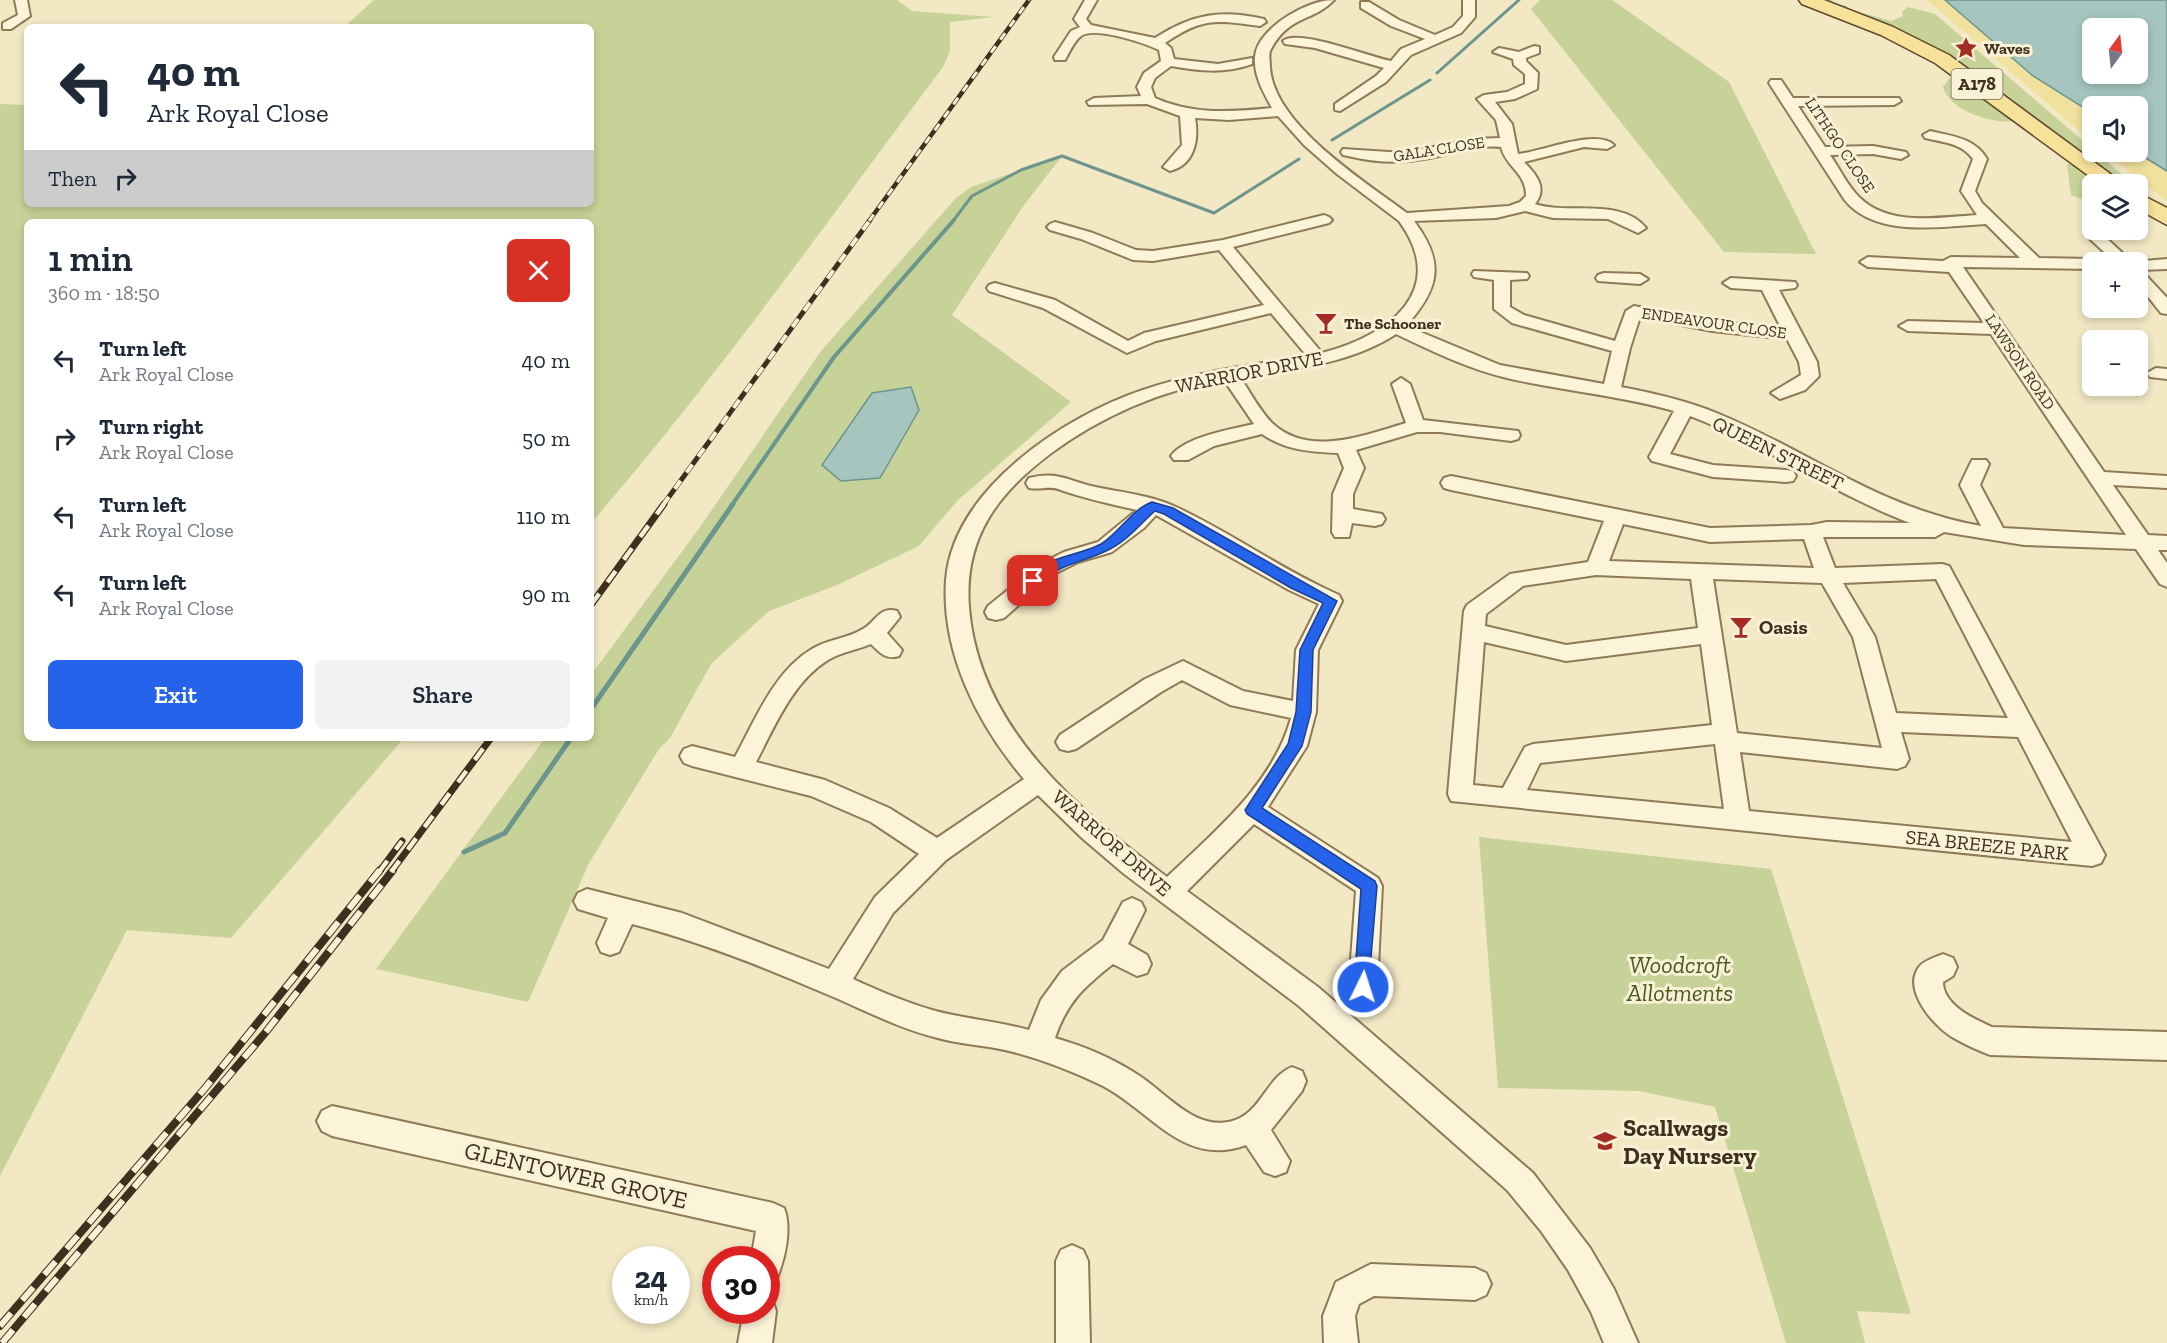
<!DOCTYPE html>
<html lang="en">
<head>
<meta charset="utf-8">
<style>
	body { margin:0; font-family:"Zilla Slab",serif; background:#f2f2f3; color:#1f2937; height:100vh; display:flex; flex-direction:column; font-size:22px; white-space:nowrap }
	* { box-sizing:border-box; margin:0 }
	p { font-size:20px; color:#747a83 }
	.icon { flex:none; width:33px; height:33px; fill:none; stroke:currentColor; stroke-width:2; stroke-linecap:round; stroke-linejoin:round }
	.map { position:relative; flex:1; overflow:hidden }
	.details { position:absolute; left:24px; top:219px; width:570px; height:522px; display:flex; flex-direction:column; background:#fff; border-radius:9px; box-shadow:0 3px 9px #0003 }
	.details>* { flex:none }
	.guide { position:absolute; left:24px; top:24px; width:570px; height:183px; border-radius:9px; box-shadow:0 3px 9px #0003; background:#fff; color:#1f2937; overflow:hidden }
	.needle { width:39px; rotate:15deg }
	.tools { position:absolute; left:2082px; top:18px; display:grid; gap:12px }
	.tools a { display:grid; place-items:center; width:66px; height:66px; border-radius:9px; background:#fff; box-shadow:0 3px 9px #0003; font-size:30px }
	.speed { position:absolute; left:612px; top:1246px; display:flex; gap:12px; font-size:30px; font-weight:700; text-align:center }
	.speed>* { display:grid; place-content:center; width:78px; height:78px; border-radius:50%; background:#fff; box-shadow:0 3px 9px #0003; line-height:1 }
	.speed small { font-size:15px; font-weight:400 }
	.speed .limit { border:9px solid #d22; background:#fff; color:#111 }
	.pin { position:absolute; display:grid; place-items:center; width:51px; height:51px; color:#fff; margin:-26px; border-radius:12px; box-shadow:0 3px 9px #0006 }
	.me { position:absolute; width:66px; margin:-33px; rotate:4deg; stroke-linejoin:round; filter:drop-shadow(0 0 4px #0008) }
	.turn { display:flex; align-items:center; gap:21px; height:126px; padding:0 24px; font-size:27px }
	.turn .icon { width:78px; height:78px; stroke-width:2.5 }
	.turn b { display:block; font-size:42px; line-height:51px }
	.then { display:flex; align-items:center; height:57px; padding:0 24px; background:#0003; gap:12px; font-size:22px }
	.round { display:grid; place-items:center; flex:none; width:63px; height:63px; border-radius:9px; background:#f2f2f3 }
	.summary { display:flex; align-items:center; justify-content:space-between; height:102px; padding:0 24px }
	h1 { font-size:36px; font-weight:600; line-height:45px }
	.button { display:flex; gap:12px; margin-top:auto; padding:12px 24px }
	.button a { flex:1; height:69px; border-radius:9px; background:#2563eb; color:#fff; font-size:24px; font-weight:600; line-height:69px; text-align:center }
	.button a+a { background:#f2f2f3; color:#1f2937 }
	ul { padding:0; list-style:none }
	li { display:flex; align-items:center; gap:18px; height:78px; padding:0 24px }
	li div { flex:1 }
	li b { display:block; font-size:22px }
	li em { font-style:normal }
	.map>svg:first-child { display:block }
	.green { fill:#c6d297 }
	.sand { fill:#f0e19f; fill-rule:evenodd }
	.water { fill:#a6c5bf; stroke:#6c958e; stroke-width:1.5; fill-rule:evenodd }
	.lines { fill:none; stroke-linecap:round; stroke-linejoin:round }
	.stream-far2 { stroke:#6c958e; stroke-width:3 }
	.stream-far1 { stroke:#6c958e; stroke-width:4 }
	.stream { stroke:#6c958e; stroke-width:5 }
	.street-casing { stroke:#8f7a58; stroke-width:4 }
	.primary-casing { stroke:#5d472d; stroke-width:3 }
	.street { fill:#fcf4d9; fill-rule:evenodd }
	.primary { fill:#f8e299; fill-rule:evenodd }
	.rail-far3-casing { stroke:#3e301e; stroke-width:4.5 }
	.rail-far2-casing { stroke:#3e301e; stroke-width:5 }
	.rail-far1-casing { stroke:#3e301e; stroke-width:7 }
	.rail-casing { stroke:#3e301e; stroke-width:8 }
	.rail-far3 { stroke:#f9f1d5; stroke-width:3; stroke-dasharray:8; stroke-linecap:butt }
	.rail-far2 { stroke:#f9f1d5; stroke-width:4; stroke-dasharray:10; stroke-linecap:butt }
	.rail-far1 { stroke:#f9f1d5; stroke-width:4.5; stroke-dasharray:14; stroke-linecap:butt }
	.rail { stroke:#f9f1d5; stroke-width:6; stroke-dasharray:17; stroke-linecap:butt }
	.route { fill:#2563eb; stroke:#184099; stroke-width:1.5 }
	.labels { text-anchor:middle; dominant-baseline:central; stroke-width:6; stroke-linejoin:round; paint-order:stroke }
	.far-poi-label { font-size:16px; font-weight:bold; fill:#3e301e; stroke:#f9f1d5; text-anchor:start }
	.far-street-label { font-size:16px; fill:#3e301e; stroke:#f9f1d5 }
	.shield { fill:#f9f1d5; stroke:#766a55; stroke-width:1.5 }
	.shield-label { font-size:18px; font-weight:bold; fill:#3e301e }
	.street-label { font-size:20px; fill:#3e301e; stroke:#f9f1d5 }
	.poi-label { font-size:20px; font-weight:bold; fill:#3e301e; stroke:#f9f1d5; text-anchor:start }
	.near-park-label { font-size:24px; font-style:italic; fill:#495c22; stroke:#f9f1d5 }
	.near-poi-label { font-size:24px; font-weight:bold; fill:#3e301e; stroke:#f9f1d5; text-anchor:start }
	.near-street-label { font-size:24px; fill:#3e301e; stroke:#f9f1d5 }
</style>
</head>
<body>
<div class="map">
<svg width="2167" height="1343" viewBox="0 0 2167 1343">
	<rect width="100%" height="100%" fill="#f2e8c4"/>
	<path class="green" d="M374 0H897L912 11 994 17 950 22V51L943 67C828 220 717 378 591 523V222H27V738H404L231 938 127 930 0 1176V104L27 105V204H591V27H344Z
		M1540 0H1612L1729 82 1816 254 1724 252 1531 9Z
		M1818 0H1831L1836 4 1847 6V9L1892 21 1903 16 1902 12 1908 7 1935 14 2125 177H2115L1966 68Z
		M1950 78H1956L2013 121C1991 124 1949 110 1943 87Z
		M1062 156 1024 205 952 315 1071 402 957 501 919 546 837 585 769 611 711 664 670 738 659 749 589 863 528 1002 376 969 545 738H591V675L700 527 821 351 956 198 971 187Z
		M2067 164 2072 165 2099 184H2092V203L2071 195Z
		M1479 837 1771 869 1911 1314 1857 1311 1865 1343H1786L1715 1107 1639 1091 1498 1088Z"/>
	<path class="sand" d="M1927 0H2167V201L2104 152H2138V106H2092V142ZM2092 28H2138V74H2092Z"/>
	<path class="water" d="M1945 0H2167V171L2136 152 2138 106H2092V113L2033 76ZM2092 28H2138V74H2092Z
		M911 387 919 410 880 478 841 481 822 465 872 393Z"/>
	<g class="lines">
		<path class="stream-far2" d="M1437 73 1519 0
			M1332 140 1430 80
			M953 221 972 196 1021 170 1062 156 1214 213 1299 159"/>
		<path class="stream-far1" d="M732 505 834 357 954 220"/>
		<path class="stream" d="M591 709 733 504
			M464 852 505 833 571 738"/>
		<g class="street-casing">
			<path id="street" d="M15 0H27L30 16 11 29H3V23L18 15Z
				M1085 0H1097L1086 19 1091 25 1155 38C1192 14 1221 9 1264 19L1266 22 1260 26C1216 20 1203 17 1165 43L1171 48 1174 59 1218 64 1252 58V64C1224 74 1199 71 1171 66L1155 78 1151 87 1155 98C1193 115 1231 112 1272 108 1263 92 1251 71 1256 51 1264 25 1308 0 1334 0 1313 22 1289 15 1271 49 1268 54 1270 61 1270 67 1273 124 1364 181 1407 213L1509 206 1520 202 1526 196C1526 172 1507 169 1501 147 1474 144 1450 155 1423 159 1398 164 1373 162 1348 156L1343 155 1341 152 1343 149 1404 153 1473 139 1500 138 1496 120 1477 99 1484 95 1507 92 1525 84V74L1514 65 1513 59 1493 52 1499 48 1519 52 1534 46 1539 47V53L1526 58V61L1538 73 1537 89 1515 99 1495 102 1512 124 1518 154C1540 152 1598 128 1614 145L1607 149 1584 147 1524 162C1536 174 1548 188 1535 204 1568 215 1621 197 1646 228L1638 233 1608 219 1553 218 1525 211 1496 218 1414 221C1446 263 1439 289 1406 326L1500 365 1604 384 1612 351 1512 323 1494 309V280L1474 277 1472 274 1474 271 1527 273 1529 276 1527 279 1510 280V307L1524 315 1615 341 1626 311 1634 306 1712 321 1781 328 1762 290 1731 288 1723 283 1731 278 1795 282 1797 285 1795 288 1779 290 1817 362 1819 376 1805 390 1780 399 1771 393 1801 375 1799 362 1787 339 1712 331 1640 317 1630 348 1621 387C1653 393 1684 400 1714 412 1809 450 1875 507 1981 526L1960 485 1972 460H1986L1989 464 1980 485 2003 528 2126 535 1991 334 1908 331 1899 326 1908 321 1984 323 1949 272 1868 267 1860 262 1868 257 1943 261 1951 257 2020 258 1986 224C1943 226 1875 239 1844 199L1769 83 1771 80H1781L1793 98H1899L1901 101 1894 105 1798 106 1825 147 1873 146 1906 152 1908 155 1901 159 1873 154 1830 155C1840 169 1848 187 1860 198 1890 227 1940 217 1977 215L1961 191 1973 159C1962 143 1942 142 1925 138L1923 135 1930 131C1952 136 1975 138 1987 159L1975 191 1982 203 2039 258 2092 259 2099 262H2092V269L1963 267 2104 472 2167 476V488L2113 485 2148 535 2167 536V550H2158L2167 563V587L2160 584 2136 549 2024 545 1944 532 1935 537H1823L1835 568 1942 564 1949 566 2105 855 2101 863 2092 866 1451 801 1448 794 1464 611 1467 605 1510 574 1588 562 1604 521 1451 490 1444 488 1441 483 1444 478 1451 476 1710 528 1811 525 1827 522 1910 523C1833 494 1766 445 1690 416L1670 454 1713 465 1786 470 1793 471 1796 476 1793 481 1786 482 1713 477 1652 461 1649 457 1674 411C1619 395 1562 391 1507 378 1468 369 1432 351 1396 334 1350 364 1294 369 1240 377 1250 392 1260 411 1272 423 1309 458 1365 435 1406 423L1392 384 1401 378 1410 384 1423 420 1518 431 1520 435 1518 439 1511 441 1440 432H1417L1356 450 1364 468 1353 494V509L1382 514 1385 519 1382 524 1375 526 1352 523 1349 537H1335L1332 532 1333 494 1344 468 1338 453C1310 452 1285 450 1262 434L1214 446 1188 460H1174L1171 456C1184 437 1232 429 1254 424L1224 380C1162 389 1100 417 1050 454 997 494 964 538 969 607 978 727 1078 810 1167 877 1215 831 1273 784 1291 718L1230 705 1182 680 1161 692 1076 749 1068 751 1060 749 1056 742 1060 735 1145 679 1183 661 1243 691 1293 701 1296 650 1319 604 1289 590 1156 515 1144 528 1112 552 1078 562 1054 574 1004 618 996 620 988 618 985 612 988 606 1040 564 1064 552 1098 542 1137 510C1110 504 1083 498 1058 489 1049 486 1039 490 1029 488L1026 483 1029 478C1056 471 1067 480 1091 486 1118 492 1151 495 1176 507 1232 533 1282 570 1339 595L1342 601 1318 650 1316 712 1307 746 1268 807 1378 878 1382 886 1377 987 1373 996 1363 1000 1353 996 1349 987 1356 891 1254 824 1187 891 1318 987 1533 1173 1590 1248 1614 1289 1638 1343H1604L1591 1312 1568 1270 1541 1231 1507 1190 1299 1006 1123 873 1082 838 1038 795 946 860 893 913 853 979C879 991 905 1002 932 1010 964 1019 997 1021 1029 1030L1041 1000 1062 971 1103 940 1123 902 1132 898 1141 902 1145 910 1128 944 1147 955 1151 964 1147 973 1137 976 1113 964C1084 987 1067 1002 1055 1038 1083 1046 1110 1057 1135 1073 1166 1091 1198 1138 1240 1118 1262 1107 1269 1076 1292 1067L1302 1071 1306 1081 1302 1091 1271 1130 1290 1161 1286 1172 1275 1176 1264 1172 1246 1145C1184 1168 1151 1111 1103 1086 1072 1071 1039 1058 1005 1050 982 1045 957 1044 934 1037 895 1027 861 1008 824 993 762 966 698 941 632 924L619 952 610 955 601 952 597 943 608 918 578 909 574 901 578 893 587 889 682 913 829 969 875 897 919 854 871 822 811 796 692 766 684 763 680 756 684 749 692 746 735 757C755 721 774 671 812 649 828 639 847 639 863 629 876 622 879 606 897 611L900 617 887 633 902 650 899 656C886 660 880 653 871 644 857 650 841 652 828 660 793 681 774 728 756 762L825 780 889 808 937 838 1024 779C978 725 941 653 946 580 953 489 1065 416 1143 390 1197 371 1250 366 1307 356L1271 313 1156 341 1127 353 1043 308 989 291 987 288 989 285 995 283 1055 300 1128 341 1144 333 1264 305 1219 250 1153 261 1133 260 1081 239 1050 230 1047 227 1050 224 1055 222 1093 233 1136 250 1153 251 1223 240 1324 215 1329 217 1332 220 1329 223 1233 247 1322 353C1388 336 1450 291 1399 221L1337 174 1304 145 1278 116 1229 120 1195 118C1199 139 1195 165 1170 171L1163 167 1182 145 1180 116 1147 104 1089 105 1087 102 1094 98 1141 96 1137 87 1144 73 1161 61 1159 50C1145 43 1094 26 1081 36 1074 41 1069 53 1065 60H1055L1054 57 1071 31 1080 27 1074 19ZM1623 524 1710 542 1804 539 1814 568 1609 561ZM1596 575 1691 579 1698 628 1566 645 1485 626 1486 614 1523 586ZM1713 579 1822 583 1853 637 1882 748 1737 733ZM1936 579 2008 718 1896 713 1875 637 1843 583ZM1484 642 1566 661 1701 644 1712 725 1533 744 1525 747 1503 788 1473 785ZM1901 732 2018 737 2072 842 1749 811 1740 752 1897 769 1905 766 1909 759ZM1715 744 1724 809 1527 790 1540 763Z
				M1463 0H1475V17L1461 33 1411 55 1386 82 1340 111 1335 110V104L1376 76 1384 68 1315 48 1285 44 1283 41C1297 28 1370 57 1391 61L1401 49 1425 39 1391 26 1361 8V2H1369L1399 20 1435 35 1453 27 1463 16Z
				M2097 233 2103 235 2132 262 2167 259V269L2141 270 2167 298V314L2161 313 2138 284V262H2115L2089 238Z
				M1604 273 1640 274 1648 279 1640 284 1598 281 1596 278 1598 275Z
				M2156 368 2167 369V379L2150 377 2147 373Z
				M1943 954 1953 958 1957 967 1953 976 1943 982C1943 1005 1974 1019 1992 1027L2167 1032V1060L1990 1055C1977 1050 1964 1044 1952 1037 1934 1026 1902 990 1919 967 1923 961 1936 957 1943 954Z
				M332 1106 773 1203 784 1208C792 1228 785 1259 777 1278L766 1283V1260H751L756 1231 332 1136 322 1131 317 1121 322 1111Z
				M1072 1245 1083 1250 1088 1261 1090 1343H1056V1261L1061 1250Z
				M1371 1264 1475 1268 1486 1273 1491 1284 1486 1295 1475 1300 1374 1296 1359 1304 1355 1316 1358 1343H1324L1323 1316 1336 1282Z
				M766 1297 772 1299 776 1311 772 1343H738L744 1311H766Z"/>
		</g>
		<g class="primary-casing">
			<path id="primary" d="M1799 0H1824L1893 27 1949 55 2124 184H2100L1935 63 1881 35 1802 4Z
				M2138 193 2167 208V225L2138 209Z"/>
		</g>
		<use href="#street" class="street"/>
		<use href="#primary" class="primary"/>
		<g class="rail-far3-casing">
			<path id="rail-far3" d="M869 221 1029 0"/>
		</g>
		<g class="rail-far2-casing">
			<path id="rail-far2" d="M663 505 870 220"/>
		</g>
		<g class="rail-far1-casing">
			<path id="rail-far1" d="M591 605 664 504
				M379 872 402 841
				M391 872 491 738"/>
		</g>
		<g class="rail-casing">
			<path id="rail" d="M0 1326 206 1087 380 870
				M2 1343 265 1033 393 870"/>
		</g>
		<use href="#rail-far3" class="rail-far3"/>
		<use href="#rail-far2" class="rail-far2"/>
		<use href="#rail-far1" class="rail-far1"/>
		<use href="#rail" class="rail"/>
	</g>
	<path class="route" d="M1152 502 1173 508 1337 601 1313 650 1311 712 1302 746 1262 808 1375 881 1377 886 1368 992 1363 994 1357 992 1354 987 1361 889 1247 814 1245 810 1288 744 1296 712 1300 650 1323 603 1291 588 1164 514 1155 511C1141 523 1125 543 1108 550 1080 564 1065 561 1038 584H1029L1027 581C1044 555 1077 557 1101 544 1119 533 1132 509 1152 502Z"/>
	<defs>
		<g id="sight-bare" transform="scale(1.8)"><path d="M0-6L1.8-2.2L6-1.7L2.9 1.2L3.7 5.4L0 3.3L-3.7 5.4L-2.9 1.2L-6-1.7L-1.8-2.2Z" fill="#a42c22" stroke="#f9f1d5" stroke-width="2.5" paint-order="stroke"/></g>
		<g id="bar-bare" transform="scale(1.8)"><path d="M-6-5H6L.8 .8V4.5H3.5V6h-7V4.5H-.8V.8Z" fill="#a42c22" stroke="#f9f1d5" stroke-width="2.5" paint-order="stroke"/></g>
		<g id="school-bare" transform="scale(1.8)"><path d="M0-5L7-2L0 1L-7-2ZM-4 1L0 2.5L4 1V4Q0 6-4 4Z" fill="#a42c22" stroke="#f9f1d5" stroke-width="2.5" paint-order="stroke"/></g>
	</defs>
	<g fill-rule="evenodd">
		<use href="#sight-bare" x="1966" y="48"/>
		<use href="#bar-bare" x="1326" y="323"/>
		<use href="#bar-bare" x="1741" y="627"/>
		<use href="#school-bare" x="1605" y="1141"/>
	</g>
	<g class="labels">
		<g class="far-poi-label">
			<text x="1984" y="48">Waves</text>
			<text x="1344" y="323">The Schooner</text>
		</g>
		<g class="far-street-label">
			<text transform="translate(1840 145) rotate(56)">LITHGO CLOSE</text>
			<text transform="translate(1439 149) rotate(-9)">GALA CLOSE</text>
			<text transform="translate(1714 323) rotate(8)">ENDEAVOUR CLOSE</text>
			<text transform="translate(2020 362) rotate(56)">LAWSON ROAD</text>
		</g>
		<rect class="shield" x="1951.5" y="69" width="51" height="30" rx="4.5"/>
		<g class="shield-label">
			<text x="1977" y="84">A178</text>
		</g>
		<g class="street-label">
			<text transform="translate(1249 372) rotate(-11)">WARRIOR DRIVE</text>
			<text transform="translate(1778 453) rotate(26)">QUEEN STREET</text>
			<text transform="translate(1112 843) rotate(41)">WARRIOR DRIVE</text>
			<text transform="translate(1987 845) rotate(6)">SEA BREEZE PARK</text>
		</g>
		<g class="poi-label">
			<text x="1759" y="627">Oasis</text>
		</g>
		<g class="near-park-label">
			<text x="1680" y="964">Woodcroft<tspan x="1680" dy="28">Allotments</tspan></text>
		</g>
		<g class="near-poi-label">
			<text x="1623" y="1127">Scallwags<tspan x="1623" dy="28">Day Nursery</tspan></text>
		</g>
		<g class="near-street-label">
			<text transform="translate(576 1175) rotate(13)">GLENTOWER GROVE</text>
		</g>
	</g>
</svg>
<div class="tools">
<a><svg class="needle" viewBox="-14 -14 28 28"><path d="M0-13l5 13h-10z" fill="#e53935"/><path d="M0 13l5-13h-10z" fill="#747a83"/></svg></a>
<a><svg class="icon" aria-label="sound" viewBox="0 0 24 24"><path d="M4 9h4l5-4v14l-5-4H4zM17 9q2 3 0 6"/></svg></a>
<a><svg class="icon" aria-label="layers" viewBox="0 0 24 24"><path d="M12 4l9 5-9 5-9-5zM3 14l9 5 9-5"/></svg></a>
<a>+</a>
<a>−</a>
</div>
<div class="speed"><div>24<small>km/h</small></div><div class="limit">30</div></div>
<div class="pin" style="left:1033px;top:581px;background:#d93025"><svg class="icon" aria-label="arrive" viewBox="0 0 24 24"><path d="M6 21V4h12l-3 4 3 4H6"/></svg></div>
<svg class="me" style="left:1363px;top:987px" viewBox="-20 -20 40 40"><circle r="17" fill="#2563eb" stroke="#fff" stroke-width="3"/><path d="M0-11L8 9 0 5-8 9z" fill="#fff"/></svg>
<div class="guide">
<div class="turn"><svg class="icon" aria-label="left" viewBox="0 0 24 24"><path d="M17 20v-9H6M10 6l-5 5 5 5"/></svg><div><b>40 m</b>Ark Royal Close</div></div>
<div class="then">Then<svg class="icon" aria-label="right" viewBox="0 0 24 24"><path d="M7 20v-9h11M14 6l5 5-5 5"/></svg></div>
</div>
<section class="details">
<div class="summary"><div><h1>1 min</h1><p>360 m · 18:50</p></div><a class="round" style="background:#d93025;color:#fff"><svg class="icon" aria-label="close" viewBox="0 0 24 24"><path d="M6 6l12 12M18 6L6 18"/></svg></a></div>
<ul>
<li><svg class="icon" aria-label="left" viewBox="0 0 24 24"><path d="M17 20v-9H6M10 6l-5 5 5 5"/></svg><div><b>Turn left</b><p>Ark Royal Close</p></div><em>40 m</em></li>
<li><svg class="icon" aria-label="right" viewBox="0 0 24 24"><path d="M7 20v-9h11M14 6l5 5-5 5"/></svg><div><b>Turn right</b><p>Ark Royal Close</p></div><em>50 m</em></li>
<li><svg class="icon" aria-label="left" viewBox="0 0 24 24"><path d="M17 20v-9H6M10 6l-5 5 5 5"/></svg><div><b>Turn left</b><p>Ark Royal Close</p></div><em>110 m</em></li>
<li><svg class="icon" aria-label="left" viewBox="0 0 24 24"><path d="M17 20v-9H6M10 6l-5 5 5 5"/></svg><div><b>Turn left</b><p>Ark Royal Close</p></div><em>90 m</em></li>
</ul>
<div class="button"><a>Exit</a><a>Share</a></div>
</section>
</div>
</body>
</html>
